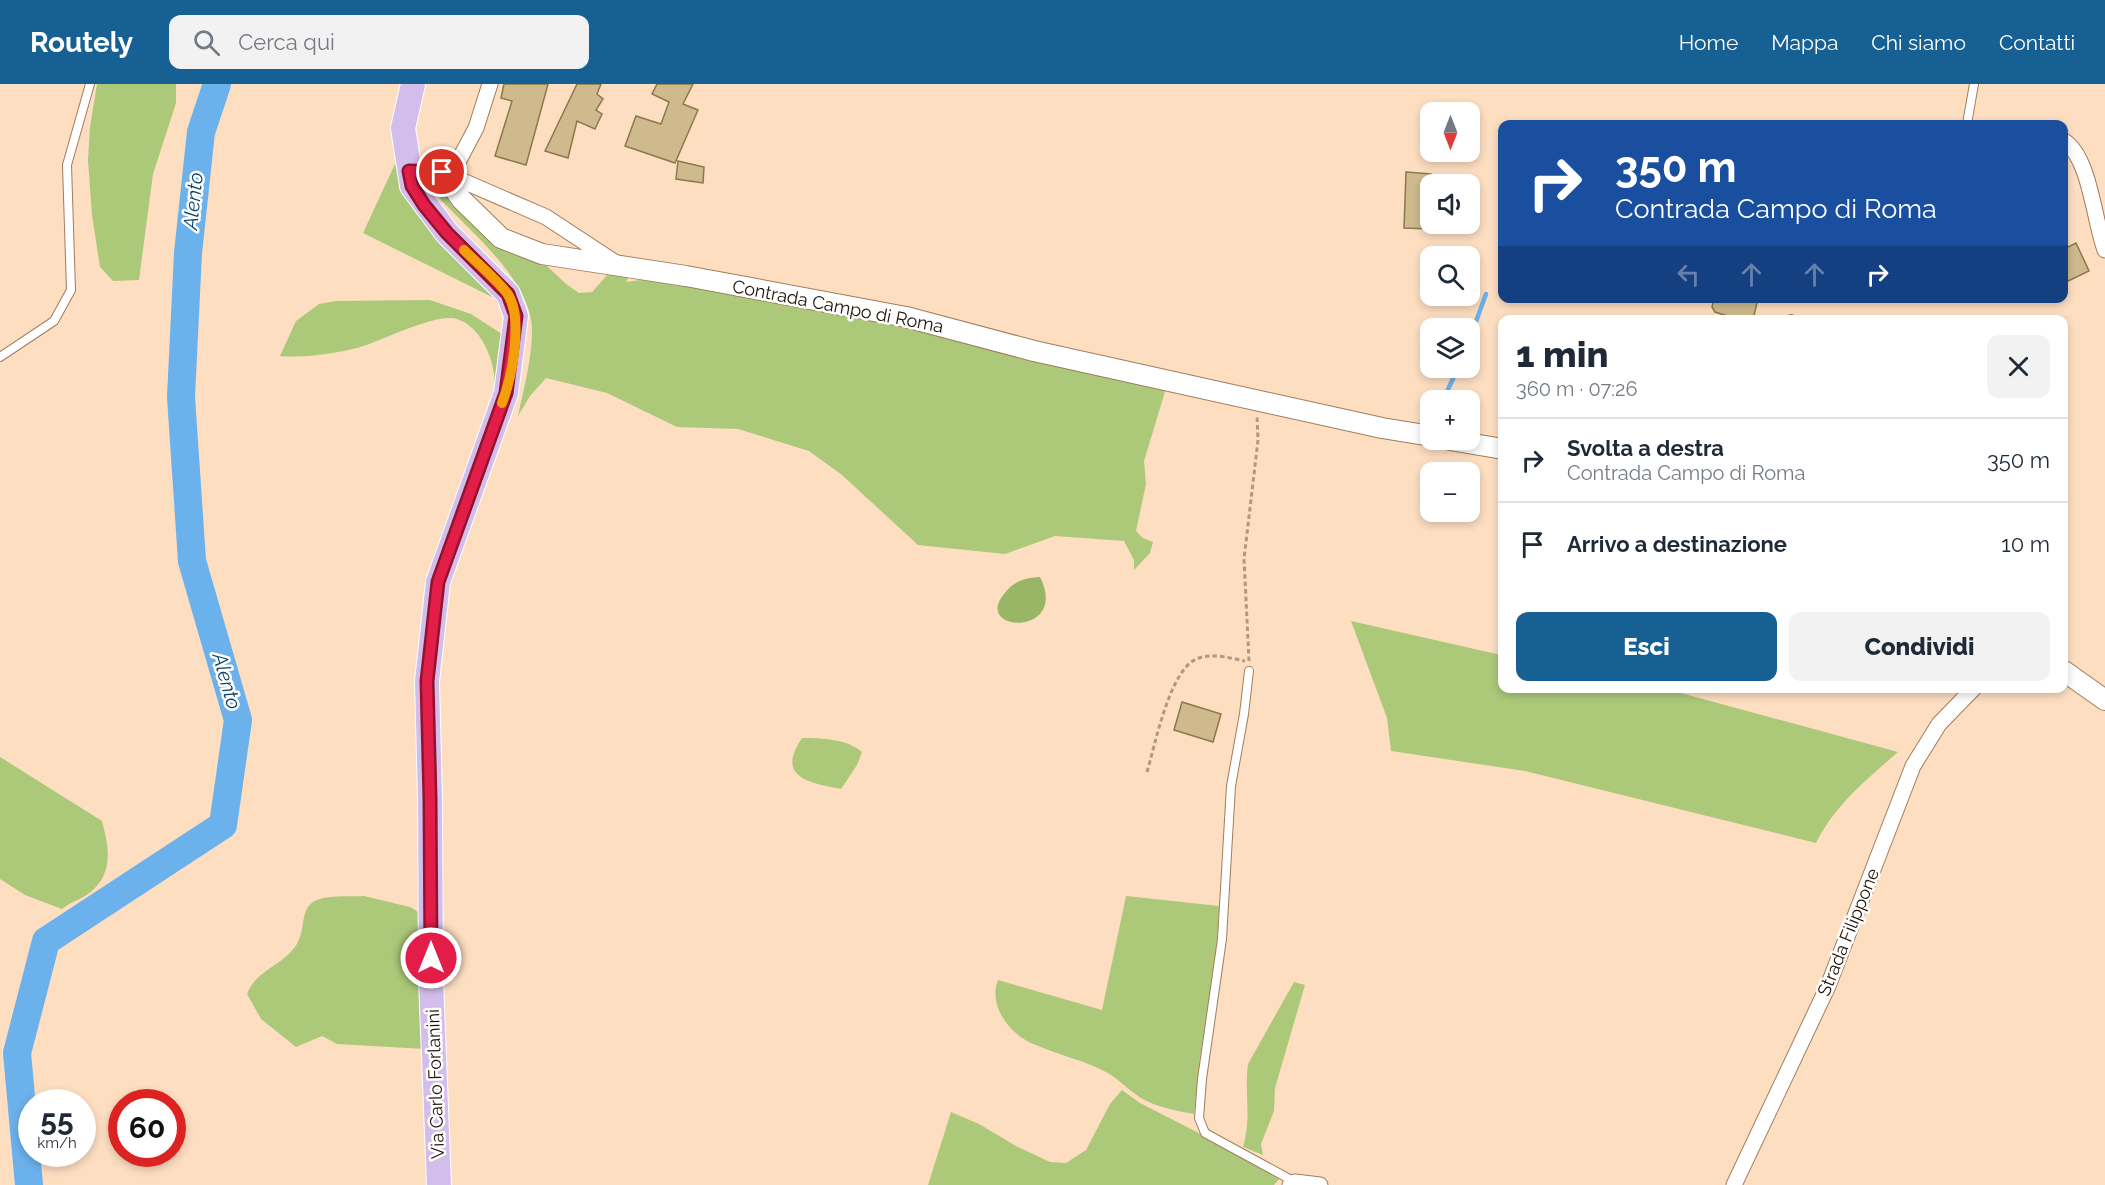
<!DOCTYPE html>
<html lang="it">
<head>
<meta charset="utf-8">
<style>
	body { margin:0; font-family:Raleway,sans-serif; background:#f2f2f3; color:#1f2937; height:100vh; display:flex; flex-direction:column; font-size:22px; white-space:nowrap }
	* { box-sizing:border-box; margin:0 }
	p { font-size:20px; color:#747a83 }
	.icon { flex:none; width:33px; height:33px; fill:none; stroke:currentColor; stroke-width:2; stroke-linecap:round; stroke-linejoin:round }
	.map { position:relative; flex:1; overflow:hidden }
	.drawer { position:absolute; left:1498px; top:231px; width:570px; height:378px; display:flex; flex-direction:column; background:#fff; border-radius:12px; box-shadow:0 3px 9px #0003 }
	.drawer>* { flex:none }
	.guide { position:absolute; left:1498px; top:36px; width:570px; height:183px; border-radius:12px; box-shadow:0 3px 9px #0003; background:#1a4fa0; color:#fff; overflow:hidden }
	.needle { width:39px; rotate:180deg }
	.tools { position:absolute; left:1420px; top:18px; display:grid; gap:12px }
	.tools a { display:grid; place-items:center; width:60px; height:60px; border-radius:12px; background:#fff; box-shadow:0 3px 9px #0003; font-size:30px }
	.speed { position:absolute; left:18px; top:1005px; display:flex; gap:12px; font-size:30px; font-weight:700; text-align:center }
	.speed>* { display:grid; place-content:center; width:78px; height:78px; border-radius:50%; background:#fff; box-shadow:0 3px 9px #0003; line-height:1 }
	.speed small { font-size:15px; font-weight:400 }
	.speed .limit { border:9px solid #d22; background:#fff; color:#111 }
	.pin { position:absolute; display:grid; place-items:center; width:51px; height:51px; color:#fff; margin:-26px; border:3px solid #fff; border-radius:50%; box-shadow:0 2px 6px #0007 }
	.me { position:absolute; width:66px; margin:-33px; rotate:0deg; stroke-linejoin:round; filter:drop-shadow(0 0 4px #0008) }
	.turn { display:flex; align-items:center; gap:21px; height:126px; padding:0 18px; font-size:27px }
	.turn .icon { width:78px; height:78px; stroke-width:2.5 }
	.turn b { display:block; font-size:42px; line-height:51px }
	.lanes { display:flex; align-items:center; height:57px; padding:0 18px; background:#0003; justify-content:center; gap:30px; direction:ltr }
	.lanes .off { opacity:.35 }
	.round { display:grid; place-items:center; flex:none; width:63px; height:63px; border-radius:12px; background:#f2f2f3 }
	.summary { display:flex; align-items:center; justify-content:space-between; height:102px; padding:0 18px }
	h1 { font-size:36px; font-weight:800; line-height:45px }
	.button { display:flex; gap:12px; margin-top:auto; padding:12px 18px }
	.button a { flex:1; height:69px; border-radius:12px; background:#176093; color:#fff; font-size:24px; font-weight:800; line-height:69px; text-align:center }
	.button a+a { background:#f2f2f3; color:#1f2937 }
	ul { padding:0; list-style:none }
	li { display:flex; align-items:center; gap:18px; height:84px; padding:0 18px; border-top:2px solid #e0e1e3 }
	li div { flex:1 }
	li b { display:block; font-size:22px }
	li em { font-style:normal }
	header { display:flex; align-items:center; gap:36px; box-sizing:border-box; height:84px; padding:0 30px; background:#176093; color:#fff }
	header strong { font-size:28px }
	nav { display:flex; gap:33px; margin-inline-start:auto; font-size:21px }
	.search { width:420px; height:54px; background:#f2f2f3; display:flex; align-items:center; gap:15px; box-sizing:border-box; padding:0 21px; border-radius:12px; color:#747a83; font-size:22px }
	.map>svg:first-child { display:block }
	.green { fill:#acc97a }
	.forest { fill:#99b666 }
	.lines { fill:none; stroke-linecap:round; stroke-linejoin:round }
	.stream { stroke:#6bb1ec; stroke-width:4.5 }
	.river { stroke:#6bb1ec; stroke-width:28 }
	.building { fill:#cfba8d; stroke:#8c784d; stroke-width:1.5 }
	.service-casing { stroke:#a07d5b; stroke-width:10 }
	.minor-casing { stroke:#a07d5b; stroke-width:17 }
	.tertiary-casing { stroke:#a07d5b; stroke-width:22 }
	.primary-casing { stroke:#fff; stroke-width:26 }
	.path { stroke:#b19881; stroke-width:3; stroke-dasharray:4.5 3; stroke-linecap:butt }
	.service { stroke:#fff; stroke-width:8 }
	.minor { stroke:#fff; stroke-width:15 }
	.tertiary { stroke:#fff; stroke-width:20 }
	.primary { stroke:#d3beeb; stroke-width:24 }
	.route-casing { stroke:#92132f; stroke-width:15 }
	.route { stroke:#e11d48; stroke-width:10 }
	.slow { stroke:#f59e0b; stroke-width:10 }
	.labels { text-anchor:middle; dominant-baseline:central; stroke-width:5; stroke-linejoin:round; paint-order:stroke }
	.street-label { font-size:18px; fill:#211407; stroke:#fff }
	.water-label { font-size:20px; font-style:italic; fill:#0b4268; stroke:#fff }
</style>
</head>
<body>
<header>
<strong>Routely</strong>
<div class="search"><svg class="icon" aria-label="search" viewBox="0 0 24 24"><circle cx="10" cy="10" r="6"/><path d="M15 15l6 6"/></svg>Cerca qui</div>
<nav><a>Home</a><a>Mappa</a><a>Chi siamo</a><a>Contatti</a></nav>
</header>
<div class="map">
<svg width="2105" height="1101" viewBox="0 0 2105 1101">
	<rect width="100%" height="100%" fill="#fddec1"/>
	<path class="green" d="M97 0H176V19L153 90 139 196 113 197 100 183 92 131 88 76 90 43Z
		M395 80 403 82 417 118 497 206C503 215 510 224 512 235 515 248 509 263 506 276 495 325 479 365 459 412 467 387 476 362 484 338 487 328 492 317 494 307 498 283 483 243 457 235 436 228 380 258 357 264 332 270 305 274 280 272L296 237 319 220 336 217 430 216 471 230 511 256 506 231 494 214 363 149Z
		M439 102H443L547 182 566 200 579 209 592 208 609 189 630 190 626 198 647 195 895 237 1167 301 1144 377 1146 400 1136 447 1143 454 1153 458 1150 469 1134 486V476L1124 457 1055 452 1005 470 918 461 842 391 809 367 738 345 677 343 607 309 546 294 530 312 518 332C524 304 532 274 532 245 531 197 472 149 441 116L437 106Z
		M1351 537 1501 571 1503 558V604L1657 605 1681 609 1898 668C1867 695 1835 721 1816 759L1525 687 1391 667 1387 634Z
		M802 654C821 654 848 655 862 668L857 681 841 705C810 699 775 694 802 654Z
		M0 673 102 737C108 760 114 786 94 805 86 814 71 817 62 825L25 811 0 795Z
		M364 812 410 823 424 831 425 965 337 960 322 952 296 963 261 935 247 910C256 884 291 880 300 853 304 842 302 825 313 818 326 810 349 813 364 812Z
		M1126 812 1219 822 1218 871 1200 973 1194 1030C1176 1027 1157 1023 1141 1014 1128 1006 1118 994 1104 987 1080 975 1055 970 1031 959 1009 949 988 921 998 896L1102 926Z
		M1294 898 1305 901 1275 1004 1274 1027 1261 1060 1263 1071 1243 1063C1252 1032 1244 1011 1248 980Z
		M1122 1006 1140 1019 1234 1067 1279 1095 1274 1101H928L951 1028 979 1040 1016 1062 1050 1078 1066 1079 1086 1066 1110 1020Z"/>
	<path class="forest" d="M1040 493C1070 553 972 549 1004 510 1014 497 1024 494 1040 493Z"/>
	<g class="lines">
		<path class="stream" d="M1470 254 1486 210
			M1443 316 1458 284
			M1422 337 1431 333"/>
		<path class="river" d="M29 1101 17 969 46 857 223 741 238 636 192 477 181 313 188 169 201 48 217 0"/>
	</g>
	<path class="building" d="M504 0H548L526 81 495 72 512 17 501 14Z
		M577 0H601L597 10 603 15 596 26 602 30 595 45 577 37 568 74 545 67Z
		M657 0H693L683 20 698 26 675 79 625 62 636 32 661 40 669 18 652 10Z
		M678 77 704 83 703 99 676 95Z
		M1406 88 1431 90V145L1404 144Z
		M2076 159 2089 187 2064 199V165Z
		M1714 214H1758L1753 236H1740L1715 228 1712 223Z
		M1182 618 1221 630 1213 658 1174 646Z"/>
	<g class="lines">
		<g class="service-casing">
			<path id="service" d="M1967 40 1974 0
				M1791 236V235
				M0 273 54 237 71 206 67 81 90 0
				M1249 587 1244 630 1231 702 1222 855 1202 995 1199 1034 1205 1049 1295 1098"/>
		</g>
		<g class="minor-casing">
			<path id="minor" d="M2064 57C2090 73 2094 137 2105 166
				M442 88 546 133 619 181
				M442 88 459 76 476 44 490 0
				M1290 1101 1295 1098 1320 1101
				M1734 1101 1828 902 1913 682 1939 640 1974 604"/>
		</g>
		<g class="tertiary-casing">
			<path id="tertiary" d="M409 87 442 88 461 115 501 154 542 170 686 192 906 233 1034 267 1382 344 1431 352
				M1450 356 1503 365
				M2064 587 2105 616"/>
		</g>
		<g class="primary-casing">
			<path id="primary" d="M413 0 403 44 412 102 447 149 508 210 516 232 506 309 438 498 427 597 430 715 431 896 439 1101"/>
		</g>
		<path class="path" d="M1249 577 1244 475 1258 356 1257 332
			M1147 688C1155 662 1170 582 1199 574 1212 569 1231 574 1245 577"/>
		<use href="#service" class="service"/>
		<use href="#minor" class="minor"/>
		<use href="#tertiary" class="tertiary"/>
		<use href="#primary" class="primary"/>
	</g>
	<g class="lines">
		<g class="route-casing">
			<path id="route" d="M431 874 430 715 427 597 438 498 506 309 516 232 508 210 447 149 424 121 412 102 409 87 442 88"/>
		</g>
		<use href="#route" class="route"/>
		<path class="slow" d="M464 166C478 180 495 194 507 209 524 233 512 293 502 319"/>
	</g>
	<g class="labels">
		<g class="street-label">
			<text transform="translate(838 222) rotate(11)">Contrada Campo di Roma</text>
			<text transform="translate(1848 848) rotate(-68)">Strada Filippone</text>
			<text transform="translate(435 1000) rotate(-92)">Via Carlo Forlanini</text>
		</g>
		<g class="water-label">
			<text transform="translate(193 117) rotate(-84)">Alento</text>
			<text transform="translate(227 597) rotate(74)">Alento</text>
		</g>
	</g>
</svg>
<div class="tools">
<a><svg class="needle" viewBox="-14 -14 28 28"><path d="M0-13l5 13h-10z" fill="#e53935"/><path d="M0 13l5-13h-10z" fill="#747a83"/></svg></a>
<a><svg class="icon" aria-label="sound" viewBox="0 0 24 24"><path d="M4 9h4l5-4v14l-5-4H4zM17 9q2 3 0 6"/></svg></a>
<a><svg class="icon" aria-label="search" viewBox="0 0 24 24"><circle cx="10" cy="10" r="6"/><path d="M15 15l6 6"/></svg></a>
<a><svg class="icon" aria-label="layers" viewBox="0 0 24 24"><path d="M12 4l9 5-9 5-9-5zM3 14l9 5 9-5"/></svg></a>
<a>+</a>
<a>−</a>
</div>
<div class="speed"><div>55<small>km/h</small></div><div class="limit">60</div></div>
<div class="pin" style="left:442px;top:88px;background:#d93025"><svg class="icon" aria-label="arrive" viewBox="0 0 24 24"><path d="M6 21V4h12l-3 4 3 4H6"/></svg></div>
<svg class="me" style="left:431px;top:874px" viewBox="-20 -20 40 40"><circle r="17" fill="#e11d48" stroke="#fff" stroke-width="3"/><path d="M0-11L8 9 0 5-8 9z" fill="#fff"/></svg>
<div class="guide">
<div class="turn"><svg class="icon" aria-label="right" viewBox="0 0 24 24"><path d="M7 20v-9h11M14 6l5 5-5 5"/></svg><div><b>350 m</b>Contrada Campo di Roma</div></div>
<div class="lanes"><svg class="icon off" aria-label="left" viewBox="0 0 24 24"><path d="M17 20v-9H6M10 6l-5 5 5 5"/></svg><svg class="icon off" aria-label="ahead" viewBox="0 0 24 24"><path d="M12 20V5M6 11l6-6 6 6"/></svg><svg class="icon off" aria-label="ahead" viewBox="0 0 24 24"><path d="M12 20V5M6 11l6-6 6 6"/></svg><svg class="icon" aria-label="right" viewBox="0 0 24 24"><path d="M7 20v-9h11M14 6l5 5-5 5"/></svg></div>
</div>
<section class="drawer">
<div class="summary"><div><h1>1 min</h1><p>360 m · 07:26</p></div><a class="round"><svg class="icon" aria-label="close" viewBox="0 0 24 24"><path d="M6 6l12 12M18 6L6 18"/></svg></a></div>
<ul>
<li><svg class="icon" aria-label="right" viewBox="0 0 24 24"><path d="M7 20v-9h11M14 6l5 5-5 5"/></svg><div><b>Svolta a destra</b><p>Contrada Campo di Roma</p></div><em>350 m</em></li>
<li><svg class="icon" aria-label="arrive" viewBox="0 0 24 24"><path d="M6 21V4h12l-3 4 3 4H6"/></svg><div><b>Arrivo a destinazione</b></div><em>10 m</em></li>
</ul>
<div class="button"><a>Esci</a><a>Condividi</a></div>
</section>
</div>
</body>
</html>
